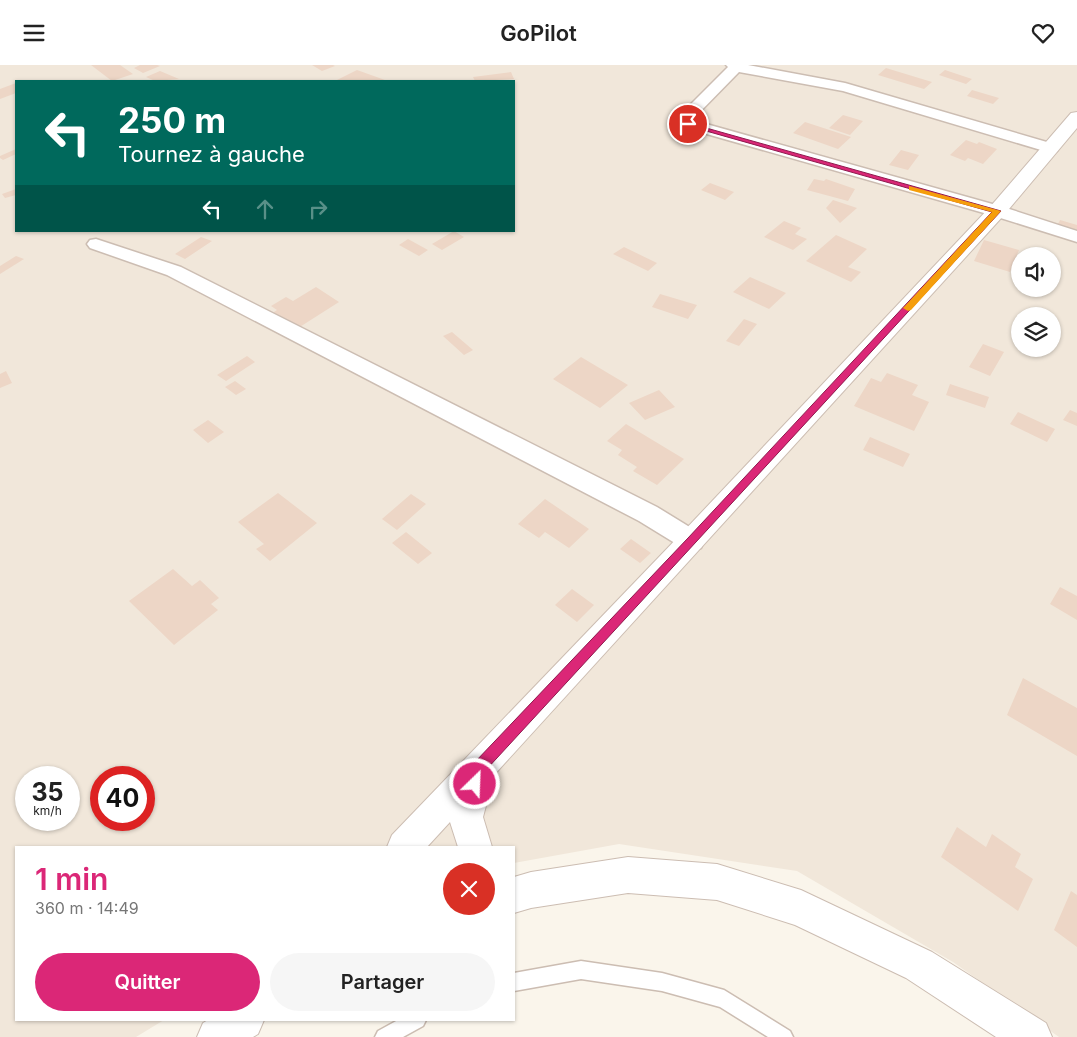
<!DOCTYPE html>
<html lang="fr">
<head>
<meta charset="utf-8">
<style>
	body { margin:0; font-family:Inter,sans-serif; background:#f6f6f6; color:#222; height:100vh; display:flex; flex-direction:column; font-size:19px; white-space:nowrap }
	* { box-sizing:border-box; margin:0 }
	p { font-size:16px; color:#767676 }
	.icon { flex:none; width:28px; height:28px; fill:none; stroke:currentColor; stroke-width:2; stroke-linecap:round; stroke-linejoin:round }
	.map { position:relative; flex:1; overflow:hidden }
	.side { position:absolute; left:15px; top:781px; width:500px; height:175px; display:flex; flex-direction:column; background:#fff; border-radius:0px; box-shadow:0 1px 4px #0004 }
	.side>* { flex:none }
	.top-card { position:absolute; left:15px; top:15px; width:500px; height:152px; border-radius:0px; box-shadow:0 1px 4px #0004; background:#00695c; color:#fff; overflow:hidden }
	.fabs { position:absolute; left:1011px; top:182px; display:grid; gap:10px }
	.fabs a { display:grid; place-items:center; width:50px; height:50px; border-radius:50%; background:#fff; box-shadow:0 1px 4px #0004; font-size:25px }
	.speed { position:absolute; left:15px; top:701px; display:flex; gap:10px; font-size:25px; font-weight:700; text-align:center }
	.speed>* { display:grid; place-content:center; width:65px; height:65px; border-radius:50%; background:#fff; box-shadow:0 1px 4px #0004; line-height:1 }
	.speed small { font-size:12px; font-weight:400 }
	.speed .limit { border:8px solid #d22; background:#fff; color:#111 }
	.pin { position:absolute; display:grid; place-items:center; width:42px; height:42px; color:#fff; margin:-21px; border:2px solid #fff; border-radius:50%; box-shadow:0 1px 5px #0007 }
	.me { position:absolute; width:55px; margin:-28px; rotate:24deg; stroke-linejoin:round; filter:drop-shadow(0 0 4px #0008) }
	.turn { display:flex; align-items:center; gap:18px; height:105px; padding:0 20px; font-size:22px }
	.turn .icon { width:65px; height:65px; stroke-width:2.5 }
	.turn b { display:block; font-size:35px; line-height:42px }
	.lanes { display:flex; align-items:center; height:48px; padding:0 20px; background:#0003; justify-content:center; gap:25px; direction:ltr }
	.lanes .off { opacity:.35 }
	.round { display:grid; place-items:center; flex:none; width:52px; height:52px; border-radius:26px; background:#f6f6f6 }
	.headline { display:flex; align-items:center; justify-content:space-between; height:85px; padding:0 20px }
	h1 { font-size:30px; font-weight:600; line-height:38px; color:#db2777 }
	.cta { display:flex; gap:10px; margin-top:auto; padding:10px 20px }
	.cta a { flex:1; height:58px; border-radius:30px; background:#db2777; color:#fff; font-size:20px; font-weight:600; line-height:58px; text-align:center }
	.cta a+a { background:#f6f6f6; color:#222 }
	header { display:flex; justify-content:space-between; align-items:center; height:65px; padding:0 20px; background:#fff; font-size:22px; font-weight:600 }
	.map>svg:first-child { display:block }
	.residential { fill:#f1e7da; fill-rule:evenodd }
	.building { fill:#edd6c6 }
	.lines { fill:none; stroke-linecap:round; stroke-linejoin:round }
	.service-casing { stroke:#ccbdb2; stroke-width:3 }
	.minor-casing { stroke:#ccbdb2; stroke-width:3 }
	.tertiary-casing { stroke:#ccbdb2; stroke-width:2 }
	.service { fill:#fff; fill-rule:evenodd }
	.minor { fill:#fff; fill-rule:evenodd }
	.tertiary { fill:#fff; fill-rule:evenodd }
	.route { fill:#db2777; stroke:#8e194d }
	.slow { fill:#f59e0b }
</style>
</head>
<body>
<header><svg class="icon" aria-label="menu" viewBox="0 0 24 24"><path d="M4 6h16M4 12h16M4 18h16"/></svg>GoPilot<svg class="icon" aria-label="heart" viewBox="0 0 24 24"><path d="M12 20l-8-8c-3-5 5-10 8-4 3-6 11-1 8 4z"/></svg></header>
<div class="map">
<svg width="1077" height="972" viewBox="0 0 1077 972">
	<rect width="100%" height="100%" fill="#faf5eb"/>
	<path class="residential" d="M0 0H1077V972H1059L953 897 797 806 619 779 514 798V782H16V955H164L136 972H0ZM16 16H514V166H16ZM1020 191H1052V224H1020ZM1020 251H1052V284H1020ZM26 712H69V755H26ZM101 712H144V755H101Z"/>
	<path class="building" d="M91 0H120L133 9 112 16Z
		M140 0H157L160 1 143 8 134 3Z
		M312 0H333L335 1 322 6Z
		M886 3 932 17 924 24 878 10Z
		M357 5 385 15 382 16 337 15Z
		M945 5 972 14 966 19 939 10Z
		M160 6 179 14 155 16 146 12Z
		M511 7 514 14 475 16 473 12Z
		M16 18V28L0 34V24Z
		M972 25 999 33 993 39 967 31Z
		M843 50 863 56 850 70 829 63Z
		M805 57 851 72 838 84 793 68Z
		M966 75 977 79 979 77 997 84 983 99 968 93 965 96 950 90Z
		M16 84V89L3 95 0 93V91Z
		M901 85 919 90 908 105 889 100Z
		M814 114 824 116 826 114 855 124 848 136 807 125Z
		M710 118 734 127 725 135 701 125Z
		M16 124V130L5 133 2 129Z
		M833 135 857 143 840 158 826 143Z
		M1060 155 1077 160V170L1056 163Z
		M784 156 801 163 795 169 807 174 793 185 764 172Z
		M454 166 464 172 442 185 432 179Z
		M836 170 867 184 848 202 861 207 851 217 806 196Z
		M201 172 212 176 185 194 175 189Z
		M408 174 428 185 419 191 399 180Z
		M984 175 1019 185 1010 207 974 196Z
		M624 182 657 198 648 206 613 189Z
		M16 191 24 194 0 209V201Z
		M750 212 786 228 769 244 733 227Z
		M316 222 339 237 295 265 271 249 277 245 271 241 286 232 293 236Z
		M660 229 697 240 688 254 652 242Z
		M744 254 757 259 739 281 726 276Z
		M452 267 473 285 464 290 443 271Z
		M983 279 1004 287 990 311 969 302Z
		M247 291 255 297 226 316 217 310Z
		M581 292 628 320 600 343 553 314Z
		M6 306 12 318 0 323V309Z
		M887 308 918 320 912 330 929 337 914 366 854 341 871 313 881 317Z
		M235 316 246 324 236 330 225 322Z
		M950 319 989 332 985 343 946 330Z
		M659 325 675 342 645 355 629 338Z
		M1070 345 1077 348V361L1063 355Z
		M1018 347 1055 364 1047 377 1010 359Z
		M208 355 224 367 208 378 193 365Z
		M626 359 684 394 657 420 633 406 637 402 618 390 622 385 607 376Z
		M870 372 910 389 903 402 863 385Z
		M278 428 317 458 270 496 256 484 264 479 238 457Z
		M411 429 426 439 397 465 382 454Z
		M545 434 589 464 569 483 545 467 539 473 518 459Z
		M406 467 432 488 418 499 392 478Z
		M631 474 651 488 640 498 620 484Z
		M173 504 192 521 200 515 219 533 211 539 218 545 174 580 129 536Z
		M1060 522 1077 531V555L1050 539Z
		M572 524 594 540 577 557 555 540Z
		M1023 613 1077 643V691L1007 650Z
		M957 762 986 782 992 769 1021 789 1015 802 1033 814 1018 846 941 792Z
		M1071 826 1077 830V882L1054 865Z"/>
	<g class="lines">
		<g class="service-casing">
			<path id="service" d="M581 896 662 908 724 925 790 966 793 972H768L720 942 662 926 581 914 514 926V908Z
				M398 955H426L423 961 403 972H375L378 966Z"/>
		</g>
		<g class="minor-casing">
			<path id="minor" d="M726 0H748L845 18 1057 80 1059 83 1057 86 1051 88 843 26 739 7 692 55 1003 142 1077 166V177L991 150 682 62 675 55 728 2Z
				M96 174 181 202 657 442 701 469 704 476 701 483 692 486 683 483 639 456 167 210 90 183 87 179 90 175Z"/>
		</g>
		<g class="tertiary-casing">
			<path id="tertiary" d="M1077 47V63L1004 150 494 710 483 752 492 782H458L450 757 427 782H387L392 770 682 468 990 142 1071 48Z
				M628 792 717 799 801 825 932 887 1046 958 1052 972H996L906 913 795 860 717 835 628 828 531 843 514 848V812L531 807Z
				M208 955H264L258 969 253 972H197L203 958Z"/>
		</g>
		<use href="#service" class="service"/>
		<use href="#minor" class="minor"/>
		<use href="#tertiary" class="tertiary"/>
	</g>
	<path class="route" d="M685 57 1001 146 485 706 480 724 475 726 470 724 468 719 475 697 688 473 992 147 685 60Z"/>
	<path class="slow" d="M909 121 1001 146 911 245 908 246 903 243 905 241 992 147 909 125Z"/>
</svg>
<div class="fabs">
<a><svg class="icon" aria-label="sound" viewBox="0 0 24 24"><path d="M4 9h4l5-4v14l-5-4H4zM17 9q2 3 0 6"/></svg></a>
<a><svg class="icon" aria-label="layers" viewBox="0 0 24 24"><path d="M12 4l9 5-9 5-9-5zM3 14l9 5 9-5"/></svg></a>
</div>
<div class="speed"><div>35<small>km/h</small></div><div class="limit">40</div></div>
<div class="pin" style="left:688px;top:59px;background:#d93025"><svg class="icon" aria-label="arrive" viewBox="0 0 24 24"><path d="M6 21V4h12l-3 4 3 4H6"/></svg></div>
<svg class="me" style="left:475px;top:719px" viewBox="-20 -20 40 40"><circle r="17" fill="#db2777" stroke="#fff" stroke-width="3"/><path d="M0-11L8 9 0 5-8 9z" fill="#fff"/></svg>
<div class="top-card">
<div class="turn"><svg class="icon" aria-label="left" viewBox="0 0 24 24"><path d="M17 20v-9H6M10 6l-5 5 5 5"/></svg><div><b>250 m</b>Tournez à gauche</div></div>
<div class="lanes"><svg class="icon" aria-label="left" viewBox="0 0 24 24"><path d="M17 20v-9H6M10 6l-5 5 5 5"/></svg><svg class="icon off" aria-label="ahead" viewBox="0 0 24 24"><path d="M12 20V5M6 11l6-6 6 6"/></svg><svg class="icon off" aria-label="right" viewBox="0 0 24 24"><path d="M7 20v-9h11M14 6l5 5-5 5"/></svg></div>
</div>
<section class="side">
<div class="headline"><div><h1>1 min</h1><p>360 m · 14:49</p></div><a class="round" style="background:#d93025;color:#fff"><svg class="icon" aria-label="close" viewBox="0 0 24 24"><path d="M6 6l12 12M18 6L6 18"/></svg></a></div>
<div class="cta"><a>Quitter</a><a>Partager</a></div>
</section>
</div>
</body>
</html>
